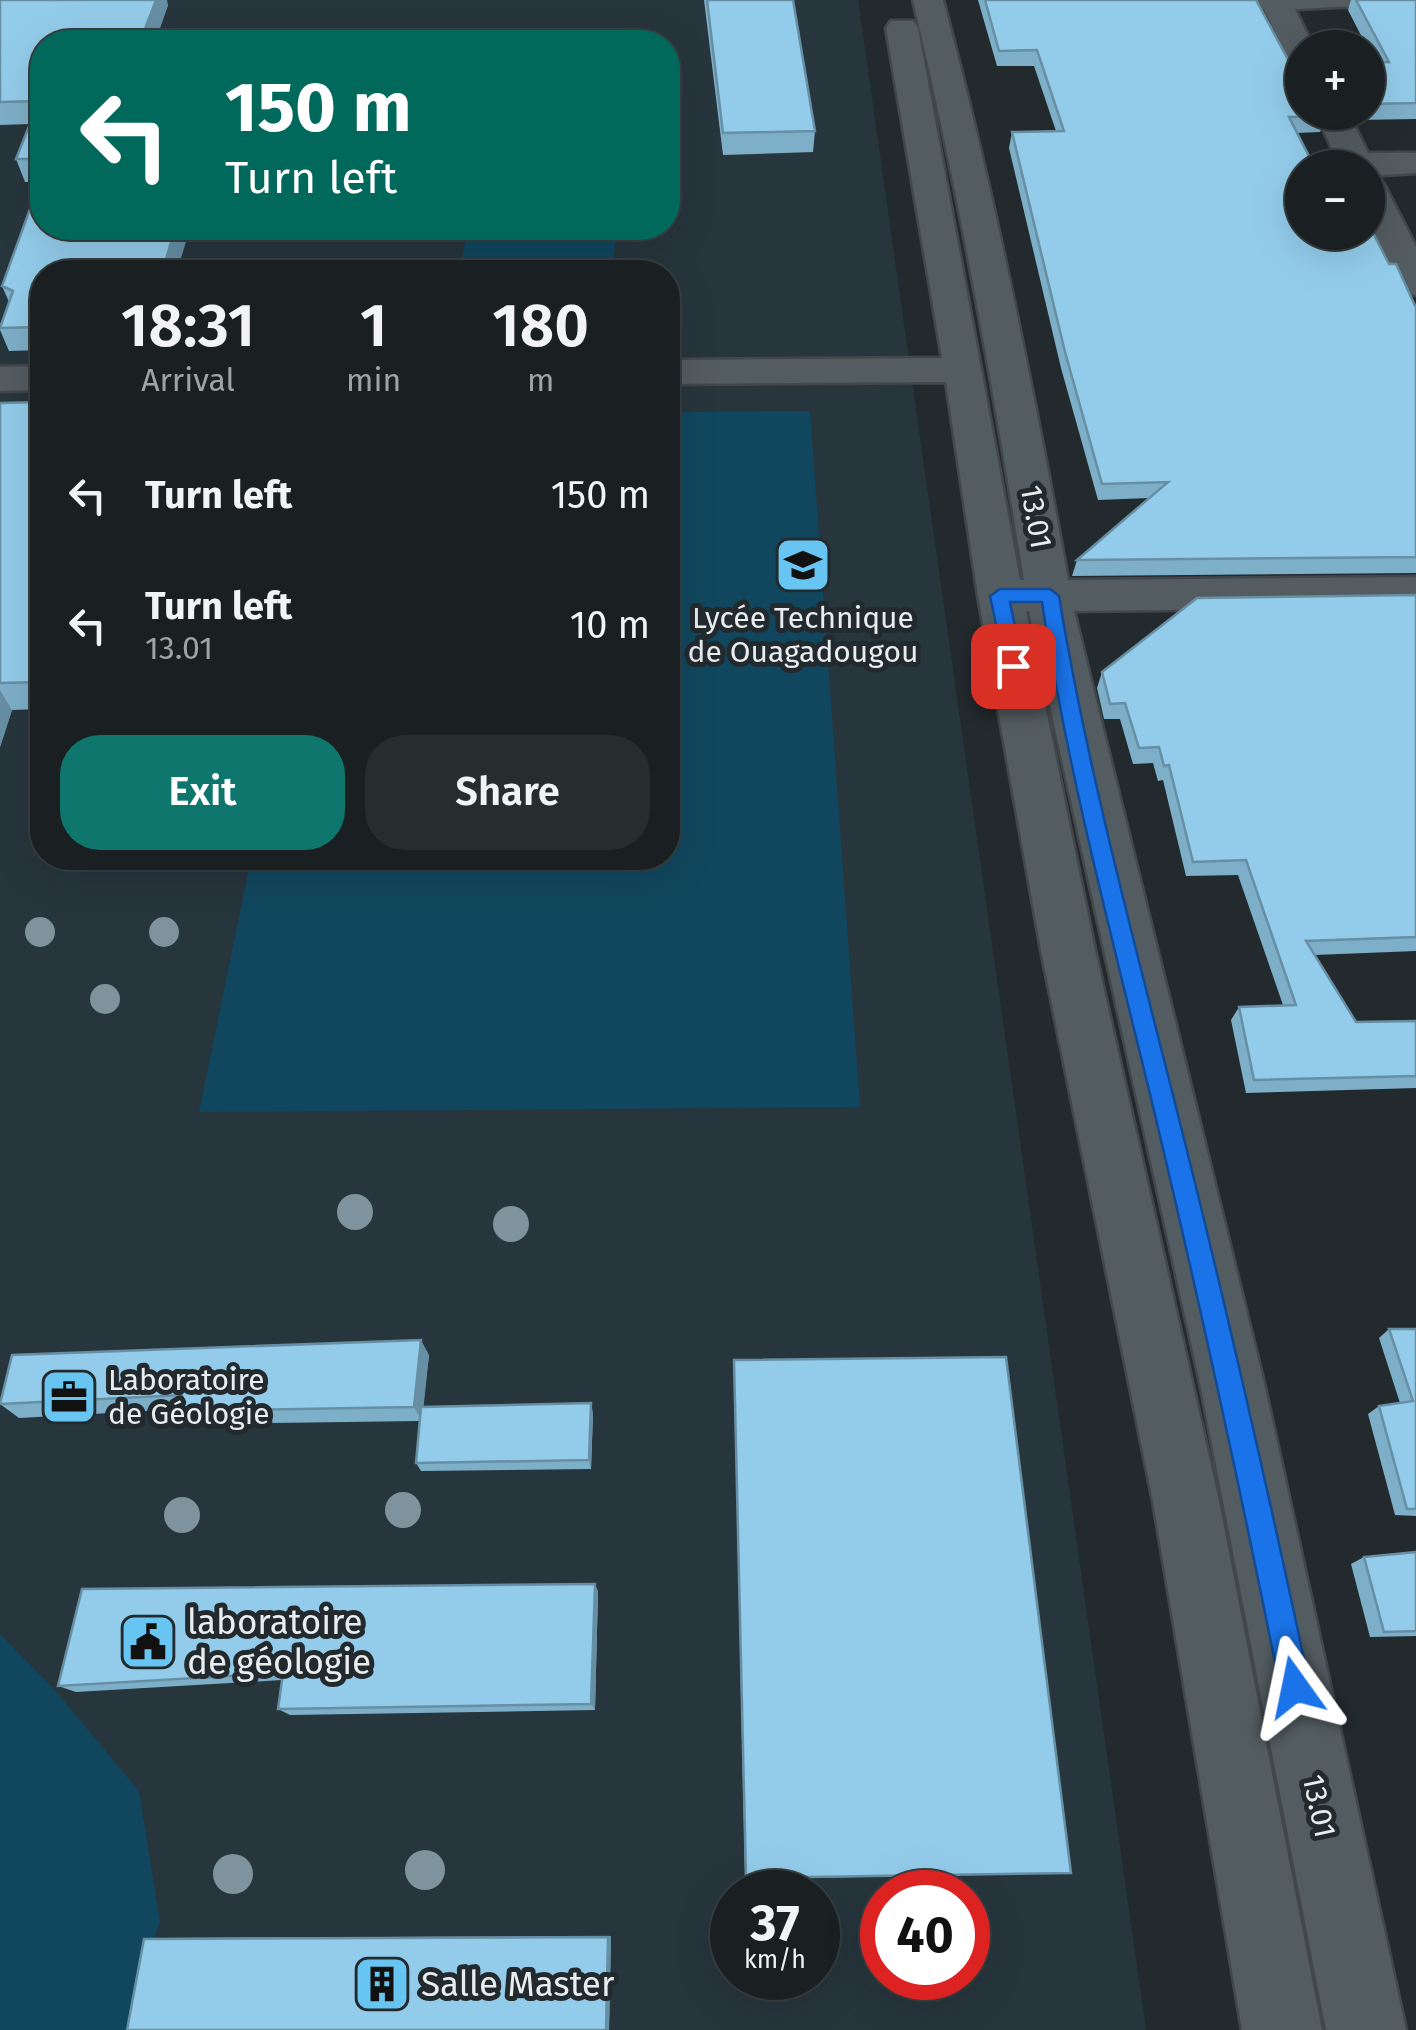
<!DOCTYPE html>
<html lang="en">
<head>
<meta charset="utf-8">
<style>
	body { margin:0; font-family:"Fira Sans",sans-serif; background:#272d2f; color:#f1f3f6; height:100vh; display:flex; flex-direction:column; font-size:38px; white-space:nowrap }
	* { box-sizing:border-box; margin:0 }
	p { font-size:32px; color:#9fa3a5 }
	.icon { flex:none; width:55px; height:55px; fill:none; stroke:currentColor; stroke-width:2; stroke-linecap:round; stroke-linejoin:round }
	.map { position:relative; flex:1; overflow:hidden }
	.side { position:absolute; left:30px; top:260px; width:650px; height:610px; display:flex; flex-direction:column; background:#1a2022; border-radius:40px; box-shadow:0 10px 40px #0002,0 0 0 2px #383e40 }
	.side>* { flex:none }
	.hud { position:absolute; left:30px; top:30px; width:650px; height:210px; border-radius:40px; box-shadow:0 10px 40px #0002,0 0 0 2px #383e40; background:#00695c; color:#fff; overflow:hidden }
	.controls { position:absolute; left:1285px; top:30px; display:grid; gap:20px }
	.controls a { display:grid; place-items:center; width:100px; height:100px; border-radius:50%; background:#1a2022; box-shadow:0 10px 40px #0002,0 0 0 2px #383e40; font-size:50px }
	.speed { position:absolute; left:710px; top:1870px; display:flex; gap:20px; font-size:50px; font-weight:700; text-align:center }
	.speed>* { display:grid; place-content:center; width:130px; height:130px; border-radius:50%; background:#1a2022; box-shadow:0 10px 40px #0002,0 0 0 2px #383e40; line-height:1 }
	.speed small { font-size:25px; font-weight:400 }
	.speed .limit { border:15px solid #d22; background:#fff; color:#111 }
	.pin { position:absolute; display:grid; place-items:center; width:85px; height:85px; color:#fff; margin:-42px; border-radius:20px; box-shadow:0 5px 15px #0006 }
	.me { position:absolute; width:110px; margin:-55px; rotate:348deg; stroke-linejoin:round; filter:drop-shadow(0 0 8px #0008) }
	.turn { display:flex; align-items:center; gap:35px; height:210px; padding:0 30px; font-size:45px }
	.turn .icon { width:130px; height:130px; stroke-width:2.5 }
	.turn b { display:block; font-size:70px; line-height:85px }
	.eta { display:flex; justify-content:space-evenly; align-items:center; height:170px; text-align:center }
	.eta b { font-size:60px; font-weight:600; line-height:70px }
	.cta { display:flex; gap:20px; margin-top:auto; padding:20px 30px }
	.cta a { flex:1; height:115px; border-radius:40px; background:#0f766e; color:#fff; font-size:40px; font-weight:600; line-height:115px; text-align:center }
	.cta a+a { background:#272d2f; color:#f1f3f6 }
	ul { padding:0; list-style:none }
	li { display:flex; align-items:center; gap:30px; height:130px; padding:0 30px }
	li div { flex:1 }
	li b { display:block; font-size:38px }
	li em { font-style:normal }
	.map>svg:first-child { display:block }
	.built { fill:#27353d; fill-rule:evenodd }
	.green { fill:#11475e }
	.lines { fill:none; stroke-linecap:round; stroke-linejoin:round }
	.minor-casing { stroke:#41474b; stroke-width:5 }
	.minor { fill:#535c60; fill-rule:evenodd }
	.tree { fill:#7e939e }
	.wall { fill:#7eafc9 }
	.shaded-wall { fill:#678fa4 }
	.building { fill:#93ccea; stroke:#678fa4; stroke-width:2.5 }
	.route { fill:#1a73e8; stroke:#114b97; stroke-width:2.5 }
	.labels { text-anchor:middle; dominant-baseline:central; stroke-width:10; stroke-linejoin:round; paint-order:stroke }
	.street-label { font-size:30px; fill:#e8edef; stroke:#232a2e }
	.poi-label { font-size:30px; fill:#e8edef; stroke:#232a2e }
	.near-poi-label { font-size:35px; fill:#e8edef; stroke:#232a2e; text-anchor:start }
</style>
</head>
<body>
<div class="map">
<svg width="1416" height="2030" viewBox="0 0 1416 2030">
	<rect width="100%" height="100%" fill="#232a2e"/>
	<path class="built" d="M0 0H858L1146 2030H0ZM42 42H668V228H42ZM42 272H668V858H42ZM732 1892H818V1978H732ZM882 1892H968V1978H882Z"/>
	<path class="green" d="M468 228H617L612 272H459Z
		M810 411 860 1107 199 1112 251 858H668V412Z
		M0 1634 54 1689 139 1791 160 1922 147 1959 134 2030H0Z"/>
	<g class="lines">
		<g class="minor-casing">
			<path id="minor" d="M913 0H943C994 191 1033 385 1068 580L1416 577V607L1074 611 1264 1383 1406 2030H1326L1200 1383 1029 611H1026L1095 950 1219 1501 1322 2030H1242L1153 1501 1041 950 978 596 946 382 668 384V360L942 358 886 28 891 21H913L918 28 1020 580H1024C993 386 959 192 913 0Z
				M1144 0H1365L1361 6 1295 9 1314 48H1302V65L1291 62 1286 55 1264 9H1159L1148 6Z
				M1315 112H1348L1368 153H1416V173L1369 176 1380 179 1385 186 1416 247V295L1403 292 1397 284 1368 222V168H1341Z
				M42 366V390L0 391V367Z"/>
		</g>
		<use href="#minor" class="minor"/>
	</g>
	<g class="tree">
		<circle cx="40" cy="932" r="15"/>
		<circle cx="164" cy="932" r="15"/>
		<circle cx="105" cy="999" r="15"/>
		<circle cx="355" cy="1212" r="18"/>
		<circle cx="511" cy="1224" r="18"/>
		<circle cx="403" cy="1510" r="18"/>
		<circle cx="182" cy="1515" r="18"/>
		<circle cx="425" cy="1870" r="20"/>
		<circle cx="233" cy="1874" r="20"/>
	</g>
	<path class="wall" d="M0 0 168 5 155 42H42V350L9 351 0 330V325L9 302 2 286 40 182H25L16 159 30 124 0 125Z
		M704 0H793L815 131 813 152 723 155Z
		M978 0H1256L1291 65 1326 116 1320 132 1297 133 1302 232 1389 264 1416 308V573L1072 576 1077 560 1149 498 1098 500 1061 368 1009 148 1012 132 1056 131 1034 66H997Z
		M1351 0H1416V119L1356 120 1351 112H1368V63H1375L1348 10Z
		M42 402V709L12 710 0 747V403Z
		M1416 595V951L1314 955 1356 1022 1416 1021V1088L1246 1093 1231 1020 1239 1007 1283 1005 1238 875 1186 876 1163 780 1158 781 1153 763 1133 764 1120 719H1104L1097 688 1102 672Z
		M1389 1329H1416V1516L1395 1515 1368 1414 1379 1406 1400 1403 1379 1338Z
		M429 1355 423 1407 593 1413 591 1469 421 1471 416 1463 420 1421 197 1424 183 1409 19 1418 0 1404Z
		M734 1360 1071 1873 745 1879 734 1378Z
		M1416 1552V1636L1370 1637 1351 1564 1364 1557Z
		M595 1584 598 1592 595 1710 290 1715 278 1709 282 1680 76 1692 58 1686Z
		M611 1936 609 2030 144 1939 162 1938Z"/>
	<path class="shaded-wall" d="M156 0H167L168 5 155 42H140Z
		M175 228H190L177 272H168L165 263Z
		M0 690 12 710 0 747Z
		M421 1340 429 1355 422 1421 414 1407Z
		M591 1403 593 1413 591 1469 589 1460Z
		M595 1584 598 1592 595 1710 591 1704Z
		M611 1936 609 2030H606L608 1937Z"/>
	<path class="building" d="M0 0H156L140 42H42V159H16L39 101 0 102Z
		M707 0H793L815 131 723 133Z
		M985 0H1256L1291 65H1302V112H1324L1326 116 1289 117 1315 168H1302V232H1368V223L1389 264H1396L1416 308V557L1077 560 1168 482 1102 484 1065 352 1012 132 1064 131 1037 50 999 51Z
		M1356 0H1416V103L1368 104V63L1389 62Z
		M42 176V228H175L165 263H171L168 272H42V327L0 328 13 291 2 286Z
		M42 402V682L0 683V403Z
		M1416 595V937L1306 941 1356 1022 1416 1021V1076L1254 1080 1239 1007 1296 1005 1246 860 1193 862 1169 765 1164 766 1159 747 1139 748 1125 703 1110 704 1102 672 1197 598Z
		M1389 1329H1416V1509H1407L1379 1406 1413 1401Z
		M421 1340 414 1407 183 1411 182 1395 0 1404 12 1355Z
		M1006 1357 1071 1873 746 1878 734 1360Z
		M591 1403 589 1460 416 1463 421 1407Z
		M1416 1552V1631L1384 1632 1364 1557Z
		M595 1584 591 1704 278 1709 283 1673 58 1686 82 1589Z
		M608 1937 606 2030H127L144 1939Z"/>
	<path class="route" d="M1000 589H1050L1059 596C1088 774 1137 951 1181 1127 1228 1313 1270 1499 1310 1687L1305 1698 1295 1702 1285 1698 1280 1687C1242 1497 1201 1308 1156 1119 1115 948 1068 776 1042 602H1010L1023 666 1020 671H1006L990 596Z"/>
	<defs>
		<g id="school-square" transform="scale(2.875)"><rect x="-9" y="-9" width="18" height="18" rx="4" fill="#68c4f0" stroke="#232a2e"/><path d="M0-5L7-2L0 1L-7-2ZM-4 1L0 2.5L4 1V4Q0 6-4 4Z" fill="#111"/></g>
		<g id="office-square" transform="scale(2.875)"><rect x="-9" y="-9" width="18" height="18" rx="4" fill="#68c4f0" stroke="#232a2e"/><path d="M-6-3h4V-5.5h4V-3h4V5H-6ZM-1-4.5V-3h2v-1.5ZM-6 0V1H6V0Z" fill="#111"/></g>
		<g id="civic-square" transform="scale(2.875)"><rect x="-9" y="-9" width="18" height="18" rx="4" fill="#68c4f0" stroke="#232a2e"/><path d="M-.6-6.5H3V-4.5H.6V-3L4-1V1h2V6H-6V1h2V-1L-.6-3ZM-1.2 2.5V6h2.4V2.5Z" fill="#111"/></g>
		<g id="building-square" transform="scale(2.875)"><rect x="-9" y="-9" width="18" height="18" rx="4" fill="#68c4f0" stroke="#232a2e"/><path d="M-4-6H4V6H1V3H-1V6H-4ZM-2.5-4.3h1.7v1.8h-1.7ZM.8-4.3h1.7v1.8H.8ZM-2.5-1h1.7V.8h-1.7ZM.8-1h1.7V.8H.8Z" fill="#111"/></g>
	</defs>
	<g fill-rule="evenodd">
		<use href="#school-square" x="803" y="565"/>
		<use href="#office-square" x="69" y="1397"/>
		<use href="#civic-square" x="148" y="1642"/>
		<use href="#building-square" x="382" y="1984"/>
	</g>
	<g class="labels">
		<g class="street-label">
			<text transform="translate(1036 517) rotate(80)">13.01</text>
			<text transform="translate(1319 1806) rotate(78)">13.01</text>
		</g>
		<g class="poi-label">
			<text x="803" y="618">Lycée Technique<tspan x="803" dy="34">de Ouagadougou</tspan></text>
			<text x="108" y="1380" text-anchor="start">Laboratoire<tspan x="108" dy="34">de Géologie</tspan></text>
		</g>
		<g class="near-poi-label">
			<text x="187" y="1622">laboratoire<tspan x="187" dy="40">de géologie</tspan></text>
			<text x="421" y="1984">Salle Master</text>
		</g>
	</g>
</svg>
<div class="controls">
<a>+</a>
<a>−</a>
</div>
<div class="speed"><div>37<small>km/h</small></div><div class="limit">40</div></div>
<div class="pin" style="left:1013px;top:666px;background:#d93025"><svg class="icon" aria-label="arrive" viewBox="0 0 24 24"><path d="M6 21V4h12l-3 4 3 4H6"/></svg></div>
<svg class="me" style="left:1295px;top:1687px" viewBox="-20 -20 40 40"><path d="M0-17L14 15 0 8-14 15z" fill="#1a73e8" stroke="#fff" stroke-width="4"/></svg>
<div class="hud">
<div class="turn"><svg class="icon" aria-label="left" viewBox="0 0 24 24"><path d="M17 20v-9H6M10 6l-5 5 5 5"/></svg><div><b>150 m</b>Turn left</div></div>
</div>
<section class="side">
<div class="eta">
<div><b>18:31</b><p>Arrival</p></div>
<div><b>1</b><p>min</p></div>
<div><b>180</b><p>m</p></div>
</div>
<ul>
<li><svg class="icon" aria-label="left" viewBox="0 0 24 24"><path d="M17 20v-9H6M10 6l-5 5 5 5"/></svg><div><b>Turn left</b></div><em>150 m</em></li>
<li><svg class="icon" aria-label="left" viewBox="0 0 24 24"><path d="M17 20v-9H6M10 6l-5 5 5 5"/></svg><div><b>Turn left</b><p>13.01</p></div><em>10 m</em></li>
</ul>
<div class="cta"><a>Exit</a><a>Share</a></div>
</section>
</div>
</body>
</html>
